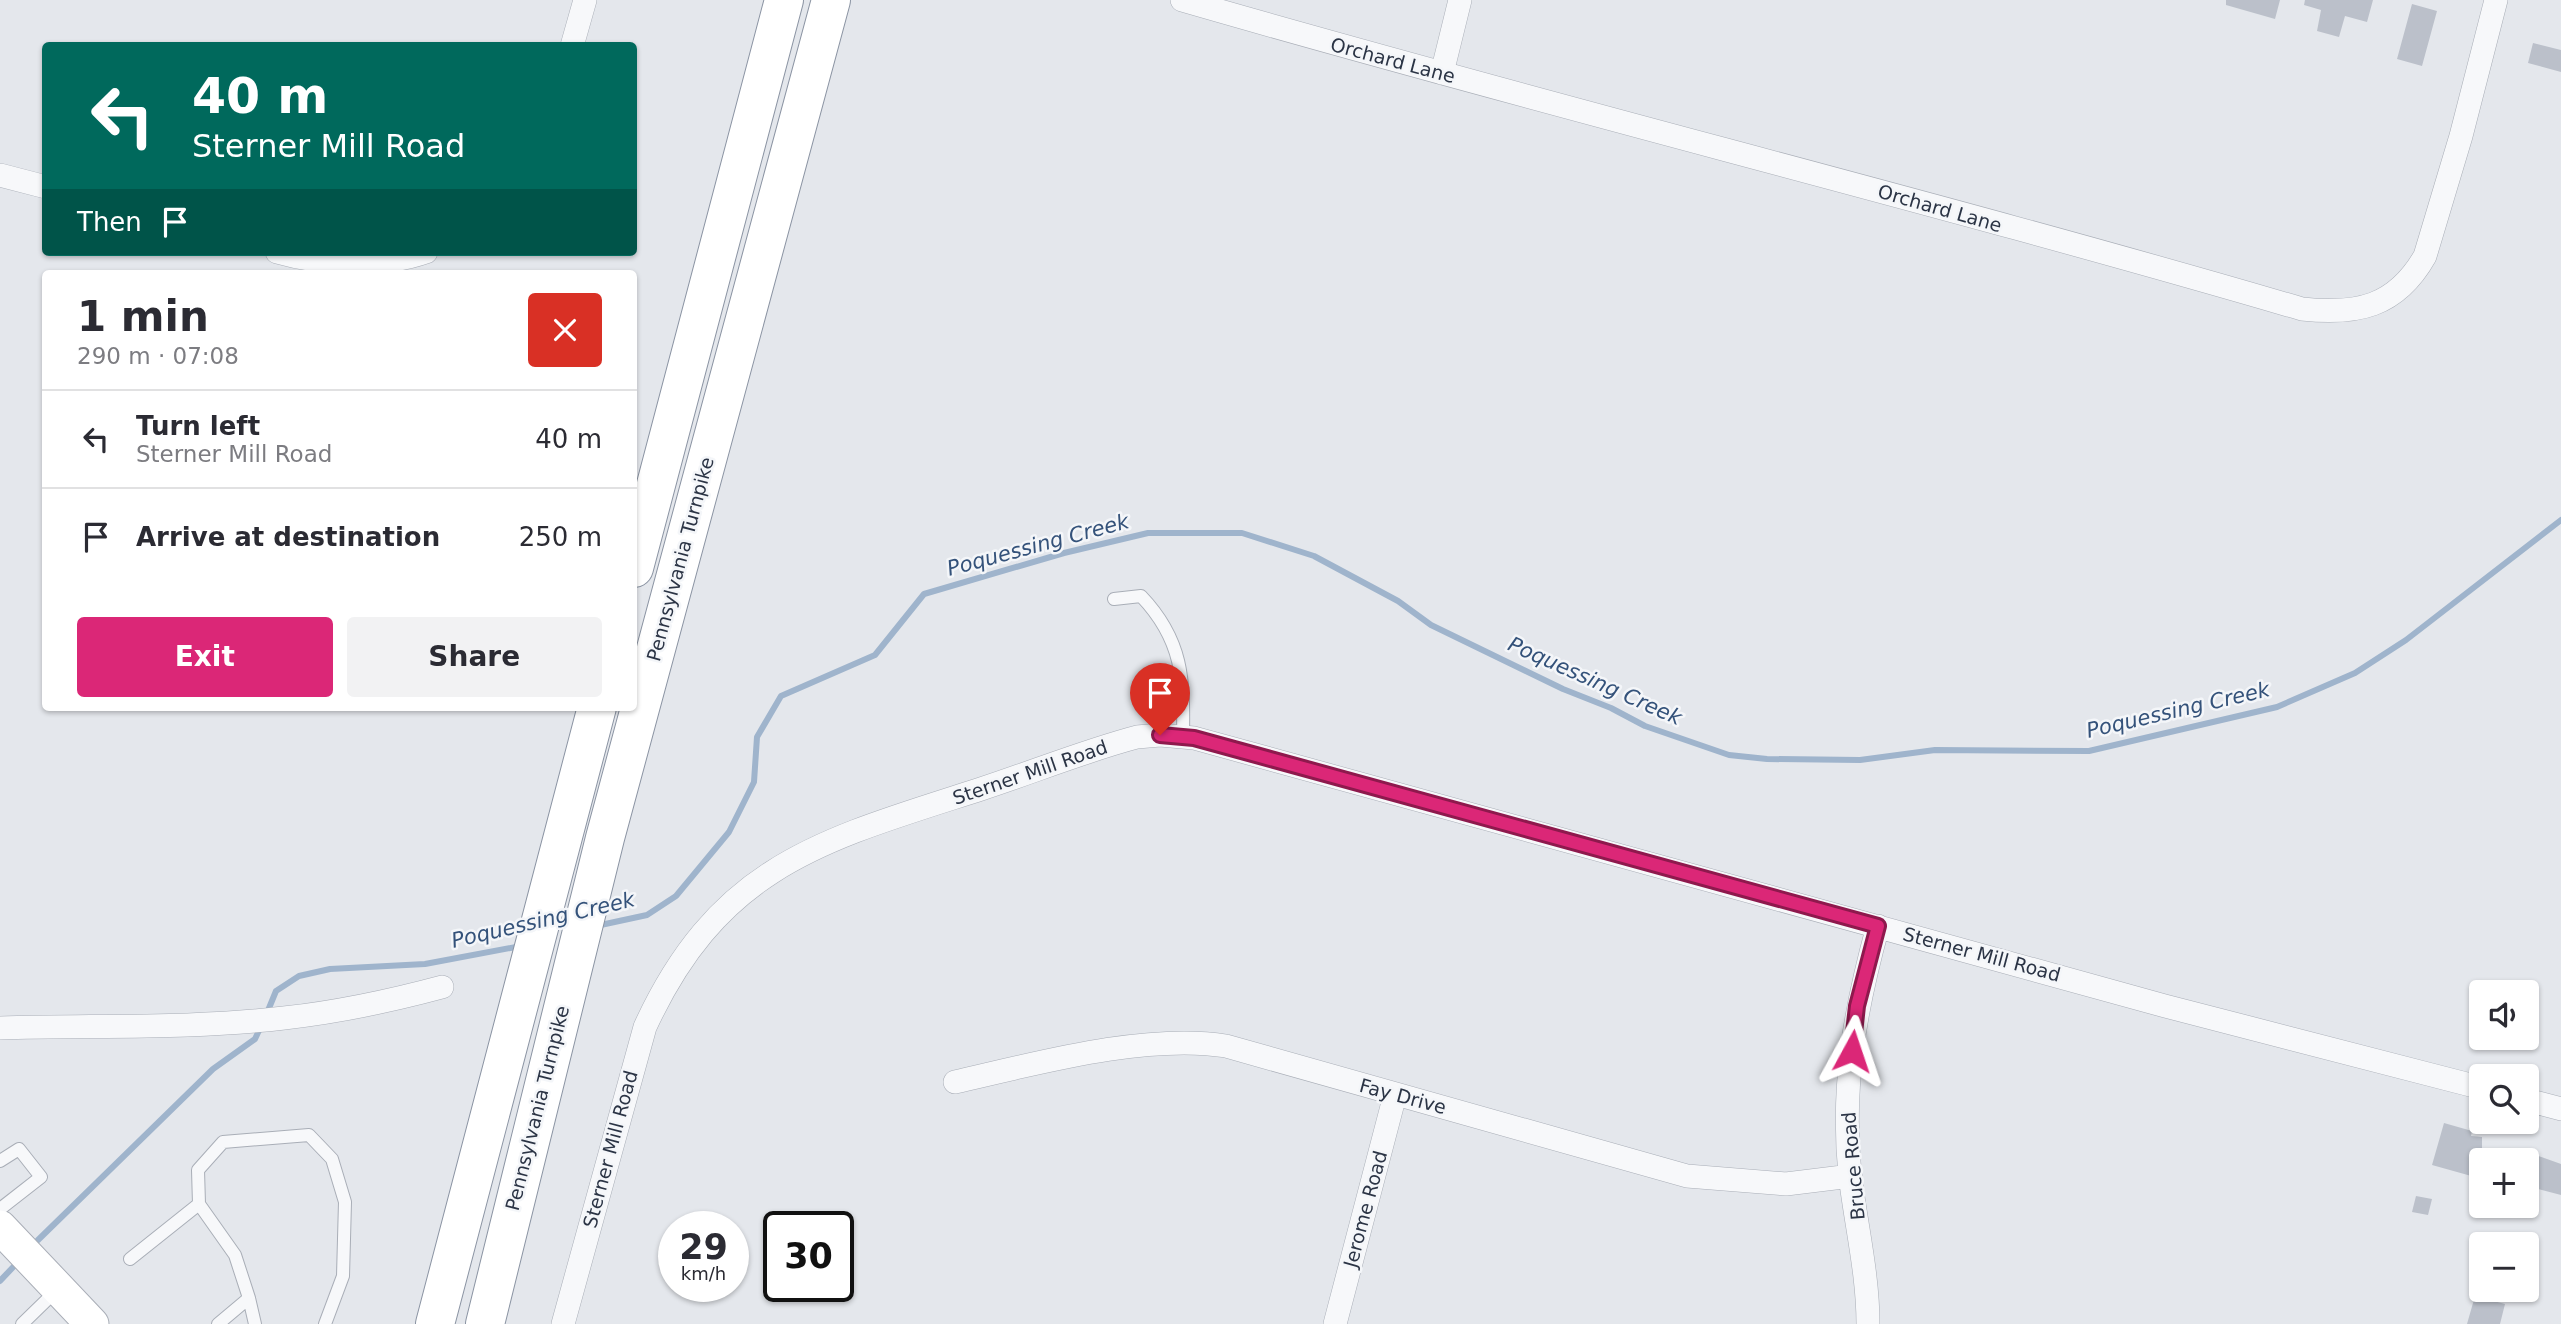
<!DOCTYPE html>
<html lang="en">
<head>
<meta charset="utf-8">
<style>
	body { margin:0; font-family:"DejaVu Sans",sans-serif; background:#f2f2f3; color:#2b2b33; height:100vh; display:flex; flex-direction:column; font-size:26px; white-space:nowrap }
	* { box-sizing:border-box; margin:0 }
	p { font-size:23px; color:#7c7c81 }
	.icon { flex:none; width:38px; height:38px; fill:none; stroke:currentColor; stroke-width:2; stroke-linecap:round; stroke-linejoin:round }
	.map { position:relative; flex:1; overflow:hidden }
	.details { position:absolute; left:42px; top:270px; width:595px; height:441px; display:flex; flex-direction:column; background:#fff; border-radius:7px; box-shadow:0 2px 5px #0004 }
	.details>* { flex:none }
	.guide { position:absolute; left:42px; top:42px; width:595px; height:214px; border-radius:7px; box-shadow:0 2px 5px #0004; background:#00695c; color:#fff; overflow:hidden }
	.buttons { position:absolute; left:2469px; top:980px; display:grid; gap:14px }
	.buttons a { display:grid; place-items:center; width:70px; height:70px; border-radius:7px; background:#fff; box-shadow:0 2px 5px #0004; font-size:35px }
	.speed { position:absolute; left:658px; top:1211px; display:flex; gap:14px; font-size:35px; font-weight:700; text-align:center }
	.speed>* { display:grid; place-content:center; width:91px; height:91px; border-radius:50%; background:#fff; box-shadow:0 2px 5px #0004; line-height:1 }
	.speed small { font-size:18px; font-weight:400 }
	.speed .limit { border:4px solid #111; border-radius:10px; background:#fff; color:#111 }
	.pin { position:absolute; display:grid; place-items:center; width:60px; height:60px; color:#fff; margin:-72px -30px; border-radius:50% 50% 50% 0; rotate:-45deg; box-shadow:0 0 7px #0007 }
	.pin .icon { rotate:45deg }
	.me { position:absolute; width:77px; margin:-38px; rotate:5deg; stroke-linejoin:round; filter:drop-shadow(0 0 5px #0008) }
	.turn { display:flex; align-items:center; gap:24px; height:147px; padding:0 35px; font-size:32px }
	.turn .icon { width:91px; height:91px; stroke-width:2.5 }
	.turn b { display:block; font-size:49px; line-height:60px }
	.then { display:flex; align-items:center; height:66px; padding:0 35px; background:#0003; gap:14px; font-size:26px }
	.round { display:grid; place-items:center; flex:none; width:74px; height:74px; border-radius:7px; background:#f2f2f3 }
	.summary { display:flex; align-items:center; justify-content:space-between; height:119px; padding:0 35px }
	h1 { font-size:42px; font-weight:600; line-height:52px }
	.cta { display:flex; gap:14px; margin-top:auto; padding:14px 35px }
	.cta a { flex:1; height:80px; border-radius:7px; background:#db2777; color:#fff; font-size:28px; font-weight:600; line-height:80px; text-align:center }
	.cta a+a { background:#f2f2f3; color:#2b2b33 }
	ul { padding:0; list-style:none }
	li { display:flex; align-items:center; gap:21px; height:98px; padding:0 35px; border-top:2px solid #e1e1e2 }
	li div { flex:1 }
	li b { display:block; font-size:26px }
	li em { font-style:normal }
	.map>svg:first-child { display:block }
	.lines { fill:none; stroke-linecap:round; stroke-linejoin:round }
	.stream { stroke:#9fb4cc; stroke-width:6 }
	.building { fill:#bbc0ca }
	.service-casing { stroke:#a9aeb7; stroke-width:14 }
	.minor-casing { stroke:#a9aeb7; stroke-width:24 }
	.secondary-casing { stroke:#a9aeb7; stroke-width:35 }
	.motorway-casing { stroke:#8b94a3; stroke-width:40 }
	.service { stroke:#f7f8fa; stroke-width:12 }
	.minor { stroke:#f7f8fa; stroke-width:23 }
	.secondary { stroke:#fff; stroke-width:33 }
	.motorway { stroke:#fff; stroke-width:38 }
	.route-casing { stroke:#8e194d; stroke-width:18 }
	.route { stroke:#db2777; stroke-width:12 }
	.labels { text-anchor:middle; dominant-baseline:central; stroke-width:5; stroke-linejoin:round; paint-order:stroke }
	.street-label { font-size:19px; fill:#2b3445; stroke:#f4f6f9 }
	.water-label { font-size:21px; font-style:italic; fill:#34527a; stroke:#f4f6f9 }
</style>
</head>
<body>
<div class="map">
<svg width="2561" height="1324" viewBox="0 0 2561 1324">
	<rect width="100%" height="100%" fill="#e4e7ec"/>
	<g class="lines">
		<path class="stream" d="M596 926 647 915 676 896 729 832 754 782 757 737 781 696 875 655 924 594 1064 553 1148 533H1242L1314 556 1398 601 1431 625 1563 689 1611 708 1645 726 1729 755 1767 759 1860 760 1935 750 2089 751 2277 707 2355 673 2406 640 2561 520
			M267 1013 276 991 299 976 330 969 425 964 521 946
			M38 1240 213 1069 255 1039 261 1026
			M0 1281 16 1264"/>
	</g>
	<path class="building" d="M2226 0H2280L2275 19 2226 5Z
		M2305 0H2373L2367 22 2345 16 2339 37 2317 31 2321 10 2304 5Z
		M2412 4 2437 11 2422 66 2397 59Z
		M2533 43 2561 50V72L2528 63Z
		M2444 1123 2472 1131 2471 1136 2482 1137V1179L2432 1165Z
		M2527 1152 2561 1164V1195L2527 1186Z
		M2416 1196 2432 1199 2428 1215 2412 1212Z
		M2475 1296 2505 1304 2500 1324H2467Z"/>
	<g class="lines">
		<g class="service-casing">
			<path id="service" d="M1114 599 1141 596C1183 640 1184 679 1183 737
				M0 1161 19 1149 41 1177 0 1209
				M130 1259 199 1204
				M249 1298 255 1324
				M22 1324 58 1289
				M218 1324 249 1298 235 1255 199 1204 198 1170 223 1142 309 1135 332 1159 345 1202 343 1276 325 1324"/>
		</g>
		<g class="minor-casing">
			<path id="minor" d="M1182 0C1554 108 1930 200 2302 309 2357 315 2396 307 2425 256L2461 136 2496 0
				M572 46 585 0
				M1442 73 1460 0
				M0 175 46 187
				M277 252C322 265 381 268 426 252
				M0 1028C94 1025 191 1029 284 1018 338 1012 390 1001 442 987
				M955 1082C1034 1064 1146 1033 1226 1046L1687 1176 1786 1184 1851 1176
				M2527 1100 2561 1109
				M563 1324 645 1027C720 864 823 840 981 789 1033 772 1084 751 1137 737L1160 735 1194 738 2165 1006 2482 1088
				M1335 1324 1395 1095
				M1868 1324C1868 1274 1856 1225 1850 1175 1841 1087 1855 1010 1878 926"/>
		</g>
		<g class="secondary-casing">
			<path id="secondary" d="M0 1227 92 1324"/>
		</g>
		<g class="motorway-casing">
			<path id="motorway" d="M634 568 784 0
				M435 1324 597 707
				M485 1324 605 838 831 0"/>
		</g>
		<use href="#service" class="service"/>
		<use href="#minor" class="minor"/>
		<use href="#secondary" class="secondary"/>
		<use href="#motorway" class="motorway"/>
	</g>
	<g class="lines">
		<g class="route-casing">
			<path id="route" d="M1160 735 1194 738 1878 926 1857 1006 1852 1051"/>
		</g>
		<use href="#route" class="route"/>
	</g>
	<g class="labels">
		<g class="street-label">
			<text transform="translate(1393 60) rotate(15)">Orchard Lane</text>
			<text transform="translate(1940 208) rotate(16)">Orchard Lane</text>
			<text transform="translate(680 559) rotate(-75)">Pennsylvania Turnpike</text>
			<text transform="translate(1030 772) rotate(-19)">Sterner Mill Road</text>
			<text transform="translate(1982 954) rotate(15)">Sterner Mill Road</text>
			<text transform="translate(1403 1096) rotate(15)">Fay Drive</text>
			<text transform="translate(537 1108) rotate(-76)">Pennsylvania Turnpike</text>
			<text transform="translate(610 1149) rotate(-75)">Sterner Mill Road</text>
			<text transform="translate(1853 1166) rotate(-95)">Bruce Road</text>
			<text transform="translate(1365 1209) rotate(-75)">Jerome Road</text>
		</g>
		<g class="water-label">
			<text transform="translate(1038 545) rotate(-15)">Poquessing Creek</text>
			<text transform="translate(1595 681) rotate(24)">Poquessing Creek</text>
			<text transform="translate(2178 710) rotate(-13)">Poquessing Creek</text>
			<text transform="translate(543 920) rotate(-13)">Poquessing Creek</text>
		</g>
	</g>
</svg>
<div class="buttons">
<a><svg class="icon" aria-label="sound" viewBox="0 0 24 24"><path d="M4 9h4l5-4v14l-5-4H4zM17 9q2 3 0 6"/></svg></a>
<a><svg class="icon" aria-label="search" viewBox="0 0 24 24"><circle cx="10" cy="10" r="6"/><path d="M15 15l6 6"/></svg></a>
<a>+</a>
<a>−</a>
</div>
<div class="speed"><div>29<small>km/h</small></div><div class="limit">30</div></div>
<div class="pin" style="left:1160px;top:735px;background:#d93025"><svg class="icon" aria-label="arrive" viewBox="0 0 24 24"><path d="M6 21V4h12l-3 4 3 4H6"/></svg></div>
<svg class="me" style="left:1852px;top:1051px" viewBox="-20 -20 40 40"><path d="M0-17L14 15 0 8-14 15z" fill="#db2777" stroke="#fff" stroke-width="4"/></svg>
<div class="guide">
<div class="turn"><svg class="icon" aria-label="left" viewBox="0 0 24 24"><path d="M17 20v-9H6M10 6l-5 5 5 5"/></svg><div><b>40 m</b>Sterner Mill Road</div></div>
<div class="then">Then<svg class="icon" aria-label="arrive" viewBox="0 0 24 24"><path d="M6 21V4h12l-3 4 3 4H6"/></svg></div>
</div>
<section class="details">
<div class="summary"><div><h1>1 min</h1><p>290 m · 07:08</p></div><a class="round" style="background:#d93025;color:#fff"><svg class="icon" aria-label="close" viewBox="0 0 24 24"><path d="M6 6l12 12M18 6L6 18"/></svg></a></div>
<ul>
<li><svg class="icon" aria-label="left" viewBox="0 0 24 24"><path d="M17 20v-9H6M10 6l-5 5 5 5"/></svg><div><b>Turn left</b><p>Sterner Mill Road</p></div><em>40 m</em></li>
<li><svg class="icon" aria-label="arrive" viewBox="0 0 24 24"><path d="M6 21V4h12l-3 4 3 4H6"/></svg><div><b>Arrive at destination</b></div><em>250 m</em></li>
</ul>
<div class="cta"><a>Exit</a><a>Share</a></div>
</section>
</div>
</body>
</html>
